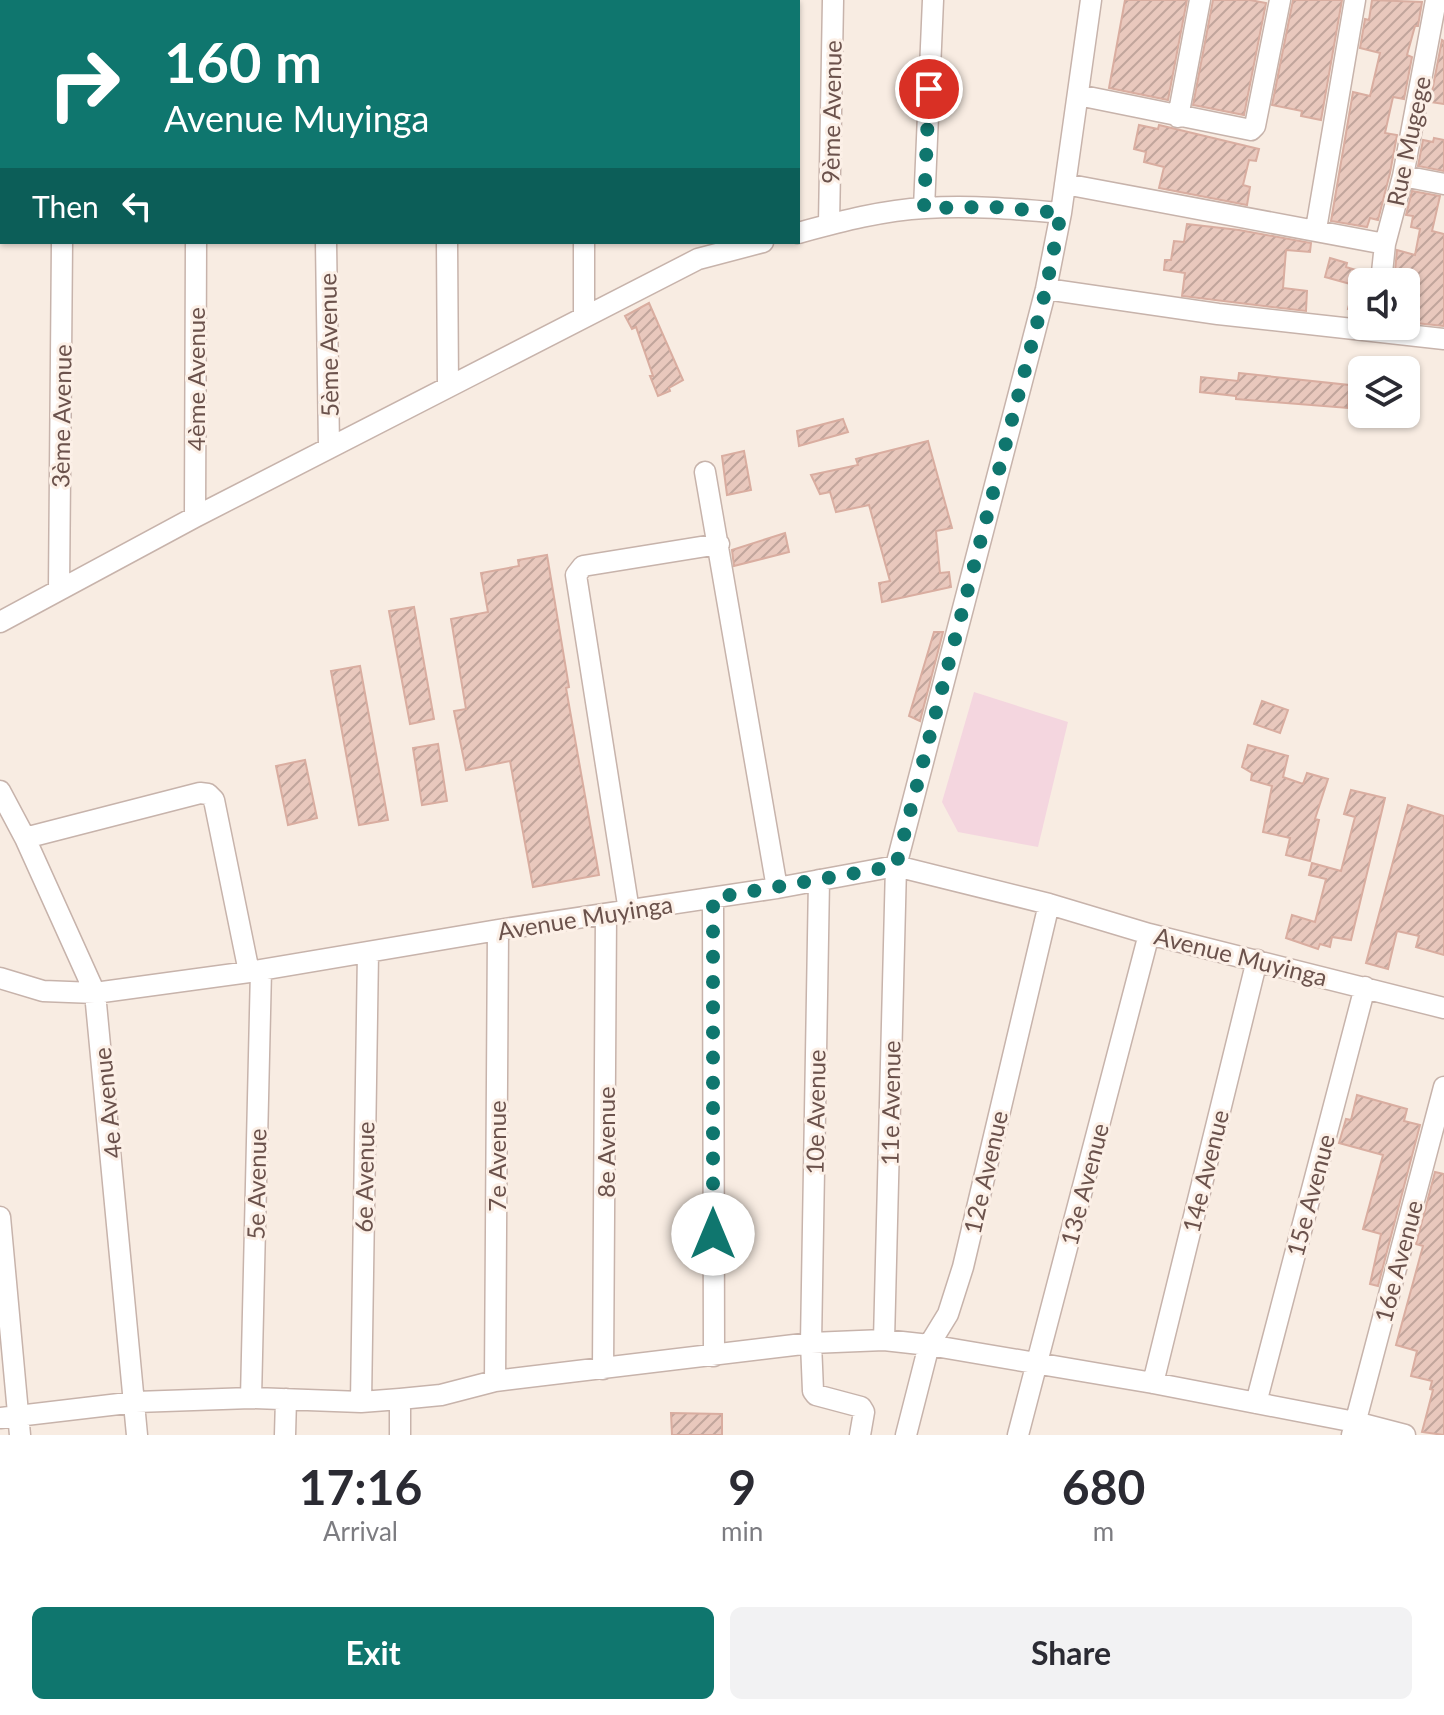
<!DOCTYPE html>
<html lang="en">
<head>
<meta charset="utf-8">
<style>
	body { margin:0; font-family:Lato,sans-serif; background:#f2f2f3; color:#2b2b33; height:100vh; display:flex; flex-direction:column; font-size:30px; white-space:nowrap }
	* { box-sizing:border-box; margin:0 }
	p { font-size:26px; color:#7c7c81 }
	.icon { flex:none; width:44px; height:44px; fill:none; stroke:currentColor; stroke-width:2; stroke-linecap:round; stroke-linejoin:round }
	.map { position:relative; height:1435px; overflow:hidden }
	.side { display:flex; flex-direction:column; background:#fff; flex:1 }
	.side>* { flex:none }
	.hud { position:absolute; left:0px; top:0px; width:800px; height:244px; box-shadow:0 2px 6px #0004; background:#0f766e; color:#fff; overflow:hidden }
	.buttons { position:absolute; left:1348px; top:268px; display:grid; gap:16px }
	.buttons a { display:grid; place-items:center; width:72px; height:72px; border-radius:12px; background:#fff; box-shadow:0 2px 6px #0004; font-size:40px }
	.pin { position:absolute; display:grid; place-items:center; width:68px; height:68px; color:#fff; margin:-34px; border:4px solid #fff; border-radius:50%; box-shadow:0 2px 8px #0007 }
	.me { position:absolute; width:88px; margin:-44px; rotate:0deg; stroke-linejoin:round; filter:drop-shadow(0 0 6px #0008) }
	.turn { display:flex; align-items:center; gap:28px; height:168px; padding:0 32px; font-size:36px }
	.turn .icon { width:104px; height:104px; stroke-width:2.5 }
	.turn b { display:block; font-size:56px; line-height:68px }
	.then { display:flex; align-items:center; height:76px; padding:0 32px; background:#0003; gap:16px; font-size:30px }
	.eta { display:flex; justify-content:space-evenly; align-items:center; height:136px; text-align:center }
	.eta b { font-size:48px; font-weight:700; line-height:56px }
	.action { display:flex; gap:16px; margin-top:auto; padding:16px 32px }
	.action a { flex:1; height:92px; border-radius:12px; background:#0f766e; color:#fff; font-size:32px; font-weight:700; line-height:92px; text-align:center }
	.action a+a { background:#f2f2f3; color:#2b2b33 }
	.map>svg:first-child { display:block }
	.medical { fill:#f4d6df }
	.building { fill:url(#building-hatch); stroke:#d9ada0; stroke-width:2 }
	.lines { fill:none; stroke-linecap:round; stroke-linejoin:round }
	.minor-casing { stroke:#c7b3ab; stroke-width:23 }
	.minor { stroke:#fff; stroke-width:20 }
	.route { stroke:#0f766e; stroke-width:14; stroke-dasharray:0 25.2 }
	.labels { text-anchor:middle; dominant-baseline:central; stroke-width:6; stroke-linejoin:round; paint-order:stroke }
	.street-label { font-size:24px; fill:#6b524c; stroke:#fcf0e7 }
</style>
</head>
<body>
<div class="map">
<svg width="1444" height="1435" viewBox="0 0 1444 1435">
	<defs>
		<pattern id="building-hatch" width="6" height="6" patternUnits="userSpaceOnUse" patternTransform="scale(2)"><rect width="6" height="6" fill="#e9c8bd"/><path d="M-1 1l2-2M0 6l6-6M5 7l2-2" fill="none" stroke="#c1a59c"/></pattern>
	</defs>
	<rect width="100%" height="100%" fill="#f8ece2"/>
	<path class="medical" d="M974 692 1068 722 1038 847 958 832 942 802Z"/>
	<path class="building" d="M1125 0H1187L1168 100 1109 88Z
		M1213 0H1250L1266 3 1244 115 1193 105Z
		M1293 0H1342L1321 120 1301 116 1302 111 1272 105Z
		M1372 0 1422 2 1418 26H1415L1407 55 1412 57 1404 99 1393 97 1385 133 1397 135 1390 173 1378 220 1370 218 1367 227 1331 221 1353 92 1370 96 1380 53 1360 48 1365 19 1369 20Z
		M1442 40 1444 41V104L1430 102Z
		M1139 125 1158 129 1159 125 1259 149 1256 161 1249 160 1243 185 1250 187 1247 205 1159 188 1164 167 1144 162 1146 152 1134 149Z
		M1434 138 1444 140V171L1418 166 1423 140 1433 142Z
		M1412 191 1440 196 1432 231 1444 234V326L1406 322V282H1394L1397 250 1415 255 1420 229 1411 227 1413 216 1406 215Z
		M1187 224 1239 230 1311 243 1310 252 1286 250 1283 288 1307 291 1306 311 1182 296 1185 273 1164 270 1165 260H1171L1174 241 1184 242Z
		M1330 258 1347 263 1346 267 1369 274 1368 282H1362L1359 311 1348 309 1354 285 1325 277Z
		M649 303 683 380 669 388 670 391 658 396 650 376H653L636 327 632 329 625 316Z
		M1239 373 1349 385 1348 408 1236 399V396L1200 392 1201 377 1238 381Z
		M843 419 848 432 799 446 797 431Z
		M928 441 952 528 936 531 940 573 949 572 951 587 882 602 879 583 890 581 869 505 836 512 830 492 820 494 811 475 858 465 856 459Z
		M744 451 751 490 727 495 722 456Z
		M785 533 789 552 734 566 732 550Z
		M547 555 569 687 566 688 599 875 533 887 510 761 466 770 454 711 466 709 451 619 488 612 481 573 519 566 518 560Z
		M414 607 434 719 410 724 389 611Z
		M934 632H943L920 721 909 716Z
		M360 666 388 820 359 825 331 671Z
		M1262 701 1288 710 1280 733 1254 724Z
		M438 744 447 801 422 805 413 748Z
		M1248 745 1288 756 1283 777 1303 784 1307 773 1328 779 1315 819 1319 820 1310 861 1286 855 1290 838 1263 832 1272 786 1251 780 1252 773 1242 767Z
		M305 760 317 818 288 825 276 766Z
		M1351 790 1385 798 1351 940 1332 937 1330 947 1320 944 1318 949 1286 938 1292 915 1315 922 1326 879 1309 875 1312 863 1341 871 1355 817 1344 814Z
		M1408 805 1444 816V955L1416 947 1419 936 1397 931 1388 969 1366 963Z
		M1357 1095 1407 1109 1404 1121 1420 1125 1378 1286 1370 1284 1381 1234 1363 1229 1383 1155 1339 1143 1346 1119 1351 1120Z
		M1435 1172 1444 1174V1435L1422 1432 1433 1390 1430 1389 1432 1381 1411 1376 1417 1351 1396 1345 1423 1246 1416 1244Z
		M671 1413 722 1414V1435H672Z"/>
	<g class="lines">
		<g class="minor-casing">
			<path id="minor" d="M64 0V2
				M583 0V2
				M198 2V0
				M326 2V0
				M449 2V0
				M704 2V0
				M0 93 2 94
				M1078 95 1251 130 1255 126 1280 0
				M1178 117 1200 0
				M1403 176 1444 184
				M1065 184 1385 244
				M924 208 933 0
				M829 224 833 0
				M1316 229 1355 0
				M798 233C839 222 883 210 925 208 971 205 1016 209 1061 213
				M326 242 329 447
				M447 242 448 387
				M584 242V317
				M1381 282 1385 244 1403 176 1436 0
				M1046 289 1218 314 1444 339
				M705 472 777 888
				M195 517 196 242
				M59 589 62 242
				M0 622 195 517 698 259 763 242
				M0 791 25 838 95 993 137 1435
				M25 838 200 793 208 794 214 800 249 972
				M819 880 811 1343 813 1391 816 1395 861 1407 864 1412 860 1435
				M713 898 714 1356
				M629 911 576 575 583 566 719 544
				M0 978 43 991 95 993 249 972 498 930 777 888 896 866 1049 904 1149 934 1444 1008
				M0 1217 20 1435
				M884 1340 896 866 1046 289 1061 213 1091 0
				M603 1369 606 915
				M495 1381 498 930
				M1153 1383 1257 960
				M251 1398 261 970
				M361 1402 368 952
				M1256 1403 1365 987
				M0 1418 136 1402 251 1398 361 1402 400 1399 441 1395 495 1381 811 1343 884 1340 929 1345 1153 1383 1355 1422 1405 1435
				M285 1435 286 1399
				M400 1435V1399
				M906 1435 929 1345 948 1314 963 1267 1049 904
				M1018 1435 1149 934
				M1352 1435 1444 1087"/>
		</g>
		<use href="#minor" class="minor"/>
	</g>
	<g class="lines">
		<path class="route" d="M713 1234V898L896 866 1046 289 1061 213 993 207 924 208 929 89"/>
	</g>
	<g class="labels">
		<g class="street-label">
			<text transform="translate(831 112) rotate(-89)">9ème Avenue</text>
			<text transform="translate(1408 141) rotate(-78)">Rue Mugege</text>
			<text transform="translate(328 345) rotate(-91)">5ème Avenue</text>
			<text transform="translate(195 379) rotate(-90)">4ème Avenue</text>
			<text transform="translate(61 416) rotate(-89)">3ème Avenue</text>
			<text transform="translate(585 917) rotate(-9)">Avenue Muyinga</text>
			<text transform="translate(1241 956) rotate(14)">Avenue Muyinga</text>
			<text transform="translate(107 1103) rotate(-96)">4e Avenue</text>
			<text transform="translate(890 1103) rotate(-89)">11e Avenue</text>
			<text transform="translate(815 1112) rotate(-89)">10e Avenue</text>
			<text transform="translate(605 1142) rotate(-90)">8e Avenue</text>
			<text transform="translate(496 1156) rotate(-90)">7e Avenue</text>
			<text transform="translate(1205 1171) rotate(-76)">14e Avenue</text>
			<text transform="translate(985 1172) rotate(-77)">12e Avenue</text>
			<text transform="translate(364 1177) rotate(-89)">6e Avenue</text>
			<text transform="translate(256 1184) rotate(-89)">5e Avenue</text>
			<text transform="translate(1084 1184) rotate(-75)">13e Avenue</text>
			<text transform="translate(1310 1195) rotate(-75)">15e Avenue</text>
			<text transform="translate(1398 1261) rotate(-75)">16e Avenue</text>
		</g>
	</g>
</svg>
<div class="buttons">
<a><svg class="icon" aria-label="sound" viewBox="0 0 24 24"><path d="M4 9h4l5-4v14l-5-4H4zM17 9q2 3 0 6"/></svg></a>
<a><svg class="icon" aria-label="layers" viewBox="0 0 24 24"><path d="M12 4l9 5-9 5-9-5zM3 14l9 5 9-5"/></svg></a>
</div>
<div class="pin" style="left:929px;top:89px;background:#d93025"><svg class="icon" aria-label="arrive" viewBox="0 0 24 24"><path d="M6 21V4h12l-3 4 3 4H6"/></svg></div>
<svg class="me" style="left:713px;top:1234px" viewBox="-20 -20 40 40"><circle r="19" fill="#fff"/><path d="M0-13L10 11 0 6-10 11z" fill="#0f766e"/></svg>
<div class="hud">
<div class="turn"><svg class="icon" aria-label="right" viewBox="0 0 24 24"><path d="M7 20v-9h11M14 6l5 5-5 5"/></svg><div><b>160 m</b>Avenue Muyinga</div></div>
<div class="then">Then<svg class="icon" aria-label="left" viewBox="0 0 24 24"><path d="M17 20v-9H6M10 6l-5 5 5 5"/></svg></div>
</div>
</div>
<section class="side">
<div class="eta">
<div><b>17:16</b><p>Arrival</p></div>
<div><b>9</b><p>min</p></div>
<div><b>680</b><p>m</p></div>
</div>
<div class="action"><a>Exit</a><a>Share</a></div>
</section>
</body>
</html>
